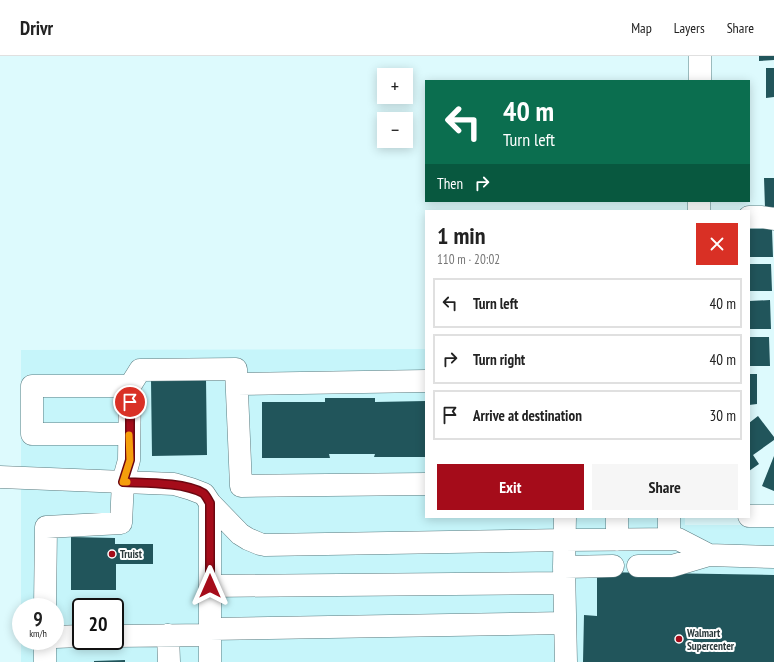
<!DOCTYPE html>
<html lang="en">
<head>
<meta charset="utf-8">
<style>
	body { margin:0; font-family:"PT Sans Narrow",sans-serif; background:#f6f6f6; color:#222; height:100vh; display:flex; flex-direction:column; font-size:15px; white-space:nowrap }
	* { box-sizing:border-box; margin:0 }
	p { font-size:13px; color:#767676 }
	.icon { flex:none; width:22px; height:22px; fill:none; stroke:currentColor; stroke-width:2; stroke-linecap:round; stroke-linejoin:round }
	.map { position:relative; flex:1; overflow:hidden }
	.panel { position:absolute; left:425px; top:154px; width:325px; height:308px; display:flex; flex-direction:column; background:#fff; border-radius:0px; box-shadow:0 2px 10px #0003 }
	.panel>* { flex:none }
	.banner { position:absolute; left:425px; top:24px; width:325px; height:122px; border-radius:0px; box-shadow:0 2px 10px #0003; background:#0b6e4f; color:#fff; overflow:hidden }
	.tools { position:absolute; left:377px; top:12px; display:grid; gap:8px }
	.tools a { display:grid; place-items:center; width:36px; height:36px; border-radius:0px; background:#fff; box-shadow:0 2px 10px #0003; font-size:20px }
	.speed { position:absolute; left:12px; top:542px; display:flex; gap:8px; font-size:20px; font-weight:700; text-align:center }
	.speed>* { display:grid; place-content:center; width:52px; height:52px; border-radius:50%; background:#fff; box-shadow:0 2px 10px #0003; line-height:1 }
	.speed small { font-size:10px; font-weight:400 }
	.speed .limit { border:2px solid #111; border-radius:6px; background:#fff; color:#111 }
	.pin { position:absolute; display:grid; place-items:center; width:34px; height:34px; color:#fff; margin:-17px; border:2px solid #fff; border-radius:50%; box-shadow:0 1px 4px #0007 }
	.me { position:absolute; width:44px; margin:-22px; rotate:0deg; stroke-linejoin:round; filter:drop-shadow(0 0 3px #0008) }
	.turn { display:flex; align-items:center; gap:14px; height:84px; padding:0 12px; font-size:18px }
	.turn .icon { width:52px; height:52px; stroke-width:2.5 }
	.turn b { display:block; font-size:28px; line-height:34px }
	.then { display:flex; align-items:center; height:38px; padding:0 12px; background:#0003; gap:8px; font-size:15px }
	.round { display:grid; place-items:center; flex:none; width:42px; height:42px; border-radius:0px; background:#f6f6f6 }
	.head { display:flex; align-items:center; justify-content:space-between; height:68px; padding:0 12px }
	h1 { font-size:24px; font-weight:700; line-height:30px }
	.button { display:flex; gap:8px; margin-top:auto; padding:8px 12px }
	.button a { flex:1; height:46px; border-radius:0px; background:#a50c1a; color:#fff; font-size:16px; font-weight:700; line-height:46px; text-align:center }
	.button a+a { background:#f6f6f6; color:#222 }
	ul { padding:0; list-style:none }
	li { display:flex; align-items:center; gap:12px; height:50px; margin:0 8px 6px; padding:0 4px; border:2px solid #e0e0e0; border-radius:0px }
	li div { flex:1 }
	li b { display:block; font-size:15px }
	li em { font-style:normal }
	header { display:flex; align-items:center; gap:24px; box-sizing:border-box; height:56px; padding:0 20px; background:#fff; border-bottom:1px solid #e0e0e0 }
	header strong { font-size:19px }
	nav { display:flex; gap:22px; margin-inline-start:auto; font-size:14px }
	.map>svg:first-child { display:block }
	.built { fill:#c6f5fa; fill-rule:evenodd }
	.building { fill:#21555b }
	.lines { fill:none; stroke-linecap:round; stroke-linejoin:round }
	.minor-casing { stroke:#5b7c80; stroke-width:23 }
	.minor { stroke:#fff; stroke-width:22 }
	.route-casing { stroke:#6b0811; stroke-width:10 }
	.route { stroke:#a50c1a; stroke-width:7 }
	.slow { stroke:#f59e0b; stroke-width:7 }
	.poi-dot { fill:#a50c1a; stroke:#fff; stroke-width:1.5 }
	.labels { text-anchor:middle; dominant-baseline:central; stroke-width:4; stroke-linejoin:round; paint-order:stroke }
	.poi-label { font-size:11px; font-weight:bold; fill:#2d3b3d; stroke:#fff; text-anchor:start }
</style>
</head>
<body>
<header>
<strong>Drivr</strong>
<nav><a>Map</a><a>Layers</a><a>Share</a></nav>
</header>
<div class="map">
<svg width="774" height="606" viewBox="0 0 774 606">
	<rect width="100%" height="100%" fill="#ddfafd"/>
	<path class="built" d="M426 293V461H685V469H774V606H21V294ZM21 551H55V585H21ZM81 551H115V585H81Z"/>
	<path class="building" d="M759 0H774V4L759 5Z
		M766 12H774V41L766 42Z
		M764 122H774V151L765 152Z
		M749 173H772L773 201H749Z
		M749 208H771L772 235H749Z
		M770 244 771 273H749V245Z
		M749 281H769L770 310H749Z
		M749 318H757V348L749 349Z
		M206 323 207 399 152 400 151 324Z
		M325 342H375V346L426 345V401H374L375 398H329L330 402H262V346H325Z
		M758 360 774 381V384L753 399 759 408 749 415V367Z
		M774 400V435L762 430Z
		M71 481 115 482V488H153V508H116V534H71Z
		M597 516 774 519V606H583L584 559 597 560Z
		M125 604V606H94V605Z"/>
	<g class="lines">
		<g class="minor-casing">
			<path id="minor" d="M700 25V0
				M699 155V145
				M749 161H762L774 163
				M237 328 426 325
				M129 378H32V330H130
				M0 421 174 428 191 433 204 438 210 447 240 478 248 483 260 488 265 489 564 484 678 483 709 499 774 501
				M749 460H774
				M565 461 564 511 566 606
				M617 461V484
				M669 461V483
				M638 510H672L709 499
				M564 511 613 510
				M210 530 564 527
				M45 551 46 471 121 467 123 426 129 404 130 330 140 314 236 313 241 430 426 428
				M210 573 565 567
				M168 579 169 606
				M115 580 210 579
				M55 581 81 580
				M45 585V606
				M210 606V447"/>
		</g>
		<use href="#minor" class="minor"/>
	</g>
	<g class="lines">
		<g class="route-casing">
			<path id="route" d="M130 346V404L123 426C145 427 184 426 203 437 206 439 208 444 210 447V530"/>
		</g>
		<use href="#route" class="route"/>
		<path class="slow" d="M127 426H123L130 404 129 379"/>
	</g>
	<g class="poi-dot">
		<circle cx="112" cy="498" r="4"/>
		<circle cx="679" cy="583" r="4"/>
	</g>
	<g class="labels">
		<g class="poi-label">
			<text x="120" y="498">Truist</text>
			<text x="687" y="577">Walmart<tspan x="687" dy="13">Supercenter</tspan></text>
		</g>
	</g>
</svg>
<div class="tools">
<a>+</a>
<a>−</a>
</div>
<div class="speed"><div>9<small>km/h</small></div><div class="limit">20</div></div>
<div class="pin" style="left:130px;top:346px;background:#d93025"><svg class="icon" aria-label="arrive" viewBox="0 0 24 24"><path d="M6 21V4h12l-3 4 3 4H6"/></svg></div>
<svg class="me" style="left:210px;top:530px" viewBox="-20 -20 40 40"><path d="M0-17L14 15 0 8-14 15z" fill="#a50c1a" stroke="#fff" stroke-width="4"/></svg>
<div class="banner">
<div class="turn"><svg class="icon" aria-label="left" viewBox="0 0 24 24"><path d="M17 20v-9H6M10 6l-5 5 5 5"/></svg><div><b>40 m</b>Turn left</div></div>
<div class="then">Then<svg class="icon" aria-label="right" viewBox="0 0 24 24"><path d="M7 20v-9h11M14 6l5 5-5 5"/></svg></div>
</div>
<section class="panel">
<div class="head"><div><h1>1 min</h1><p>110 m · 20:02</p></div><a class="round" style="background:#d93025;color:#fff"><svg class="icon" aria-label="close" viewBox="0 0 24 24"><path d="M6 6l12 12M18 6L6 18"/></svg></a></div>
<ul>
<li><svg class="icon" aria-label="left" viewBox="0 0 24 24"><path d="M17 20v-9H6M10 6l-5 5 5 5"/></svg><div><b>Turn left</b></div><em>40 m</em></li>
<li><svg class="icon" aria-label="right" viewBox="0 0 24 24"><path d="M7 20v-9h11M14 6l5 5-5 5"/></svg><div><b>Turn right</b></div><em>40 m</em></li>
<li><svg class="icon" aria-label="arrive" viewBox="0 0 24 24"><path d="M6 21V4h12l-3 4 3 4H6"/></svg><div><b>Arrive at destination</b></div><em>30 m</em></li>
</ul>
<div class="button"><a>Exit</a><a>Share</a></div>
</section>
</div>
</body>
</html>
